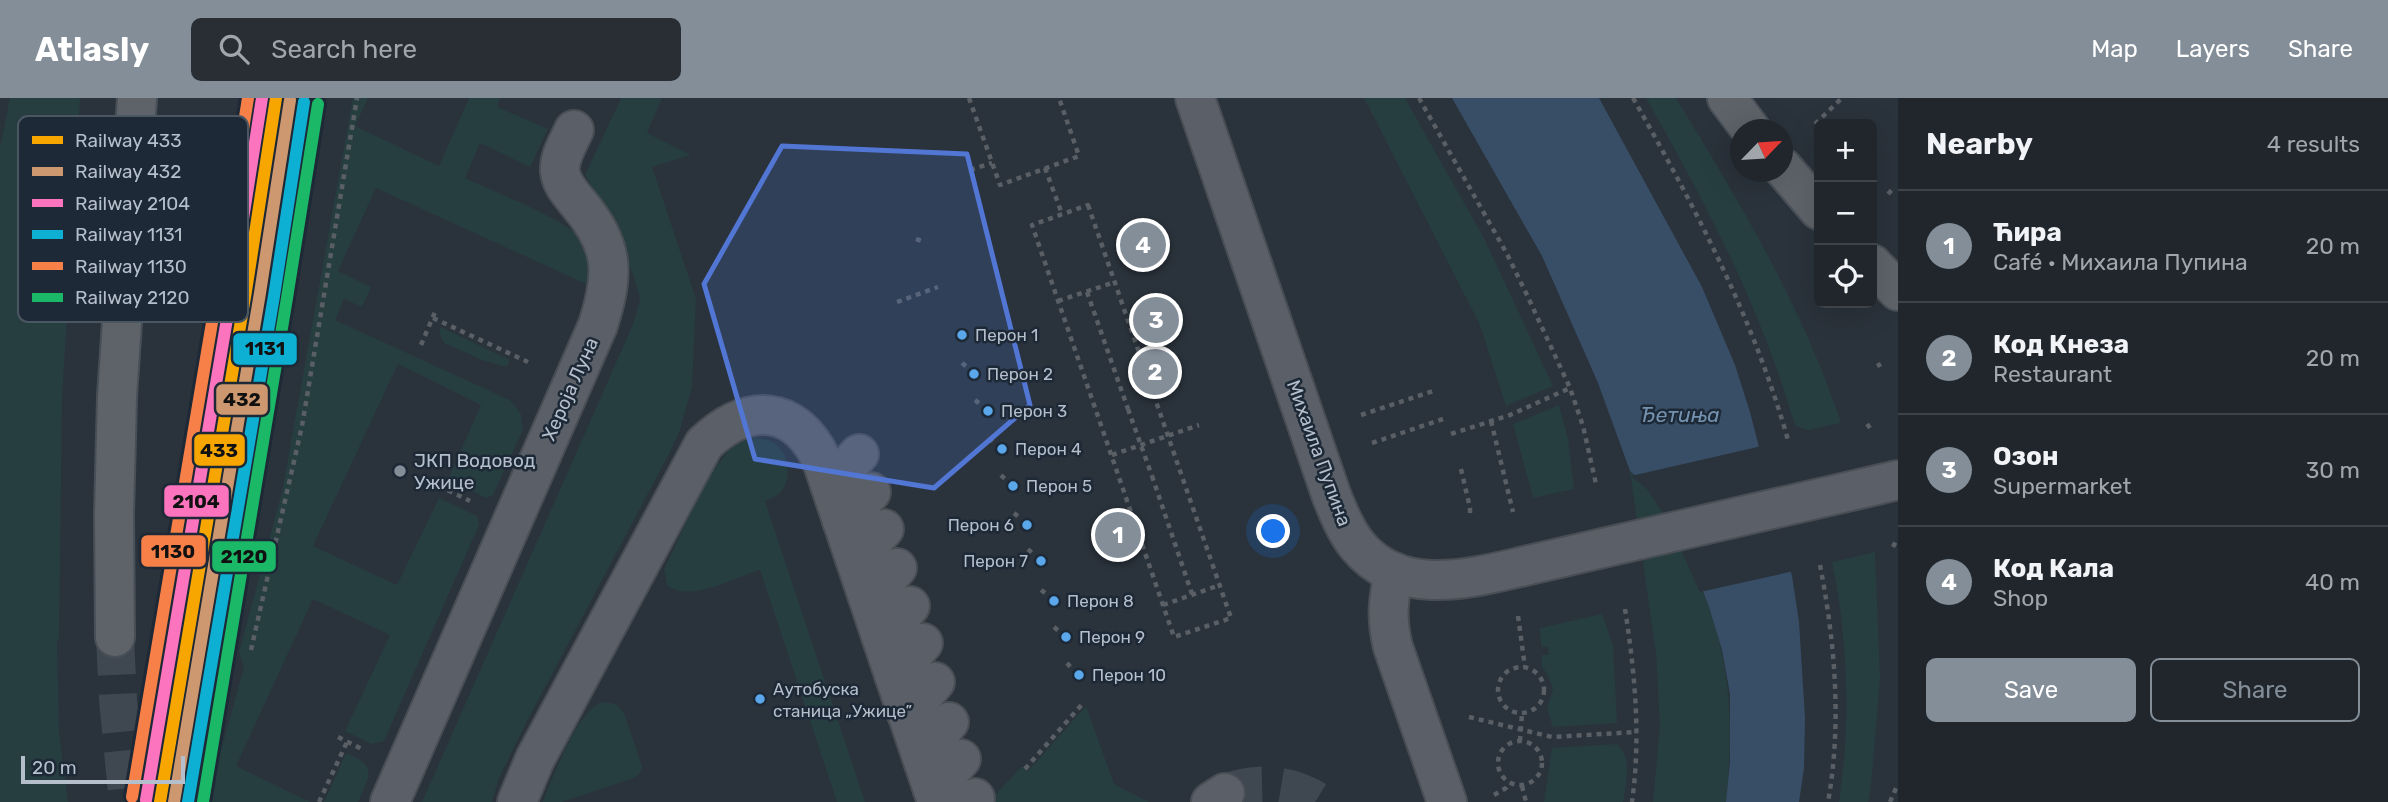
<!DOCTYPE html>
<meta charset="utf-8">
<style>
:root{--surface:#20262c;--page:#282e34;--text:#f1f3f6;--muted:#a2a5a9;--line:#3d4348;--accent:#848e99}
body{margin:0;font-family:Rubik,sans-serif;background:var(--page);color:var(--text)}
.controls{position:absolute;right:21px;top:21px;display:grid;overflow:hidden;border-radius:10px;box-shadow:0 7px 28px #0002}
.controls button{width:63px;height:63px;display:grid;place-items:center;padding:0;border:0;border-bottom:2px solid var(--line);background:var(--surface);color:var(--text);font:35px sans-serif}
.compass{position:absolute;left:1730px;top:21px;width:63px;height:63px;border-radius:50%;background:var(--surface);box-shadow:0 7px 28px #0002;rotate:65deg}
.scale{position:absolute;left:21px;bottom:18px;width:164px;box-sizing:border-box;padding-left:7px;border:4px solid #b5bfcb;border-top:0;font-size:19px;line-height:24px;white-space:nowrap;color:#b5bfcb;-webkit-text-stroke:5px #1d2936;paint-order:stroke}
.you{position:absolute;left:1274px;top:434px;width:24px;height:24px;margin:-18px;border:5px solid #fff;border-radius:50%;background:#1a73e8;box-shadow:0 0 0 10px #1a73e833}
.badge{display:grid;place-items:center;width:46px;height:46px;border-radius:50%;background:var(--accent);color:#fff;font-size:23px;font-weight:700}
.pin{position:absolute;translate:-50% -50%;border:4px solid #fff;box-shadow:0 2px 7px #0006}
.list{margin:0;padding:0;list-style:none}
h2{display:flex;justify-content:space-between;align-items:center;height:91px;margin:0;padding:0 28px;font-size:30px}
h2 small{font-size:23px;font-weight:400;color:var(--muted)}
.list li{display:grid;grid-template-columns:46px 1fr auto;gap:21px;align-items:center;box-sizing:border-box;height:112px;padding:0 28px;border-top:2px solid var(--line)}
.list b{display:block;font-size:26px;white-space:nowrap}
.list p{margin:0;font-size:23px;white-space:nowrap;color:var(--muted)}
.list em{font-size:23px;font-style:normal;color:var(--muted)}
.actions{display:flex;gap:14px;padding:21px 28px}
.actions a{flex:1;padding:16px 0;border:2px solid var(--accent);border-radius:10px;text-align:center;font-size:24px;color:var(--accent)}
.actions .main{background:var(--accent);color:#fff}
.icon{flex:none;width:38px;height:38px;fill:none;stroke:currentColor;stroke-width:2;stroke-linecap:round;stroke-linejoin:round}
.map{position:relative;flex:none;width:1898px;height:704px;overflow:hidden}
header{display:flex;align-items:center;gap:42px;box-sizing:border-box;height:98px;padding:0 35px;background:var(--accent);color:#fff}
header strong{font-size:33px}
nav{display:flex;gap:38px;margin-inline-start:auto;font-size:24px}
.search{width:490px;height:63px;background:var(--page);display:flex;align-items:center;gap:18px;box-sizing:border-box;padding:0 24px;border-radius:10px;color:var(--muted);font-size:26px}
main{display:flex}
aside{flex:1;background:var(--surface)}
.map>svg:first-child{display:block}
.green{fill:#273e41}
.water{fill:#384e66}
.pier{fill:#2a323b}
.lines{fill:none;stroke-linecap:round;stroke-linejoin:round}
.minor-tunnel{stroke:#3f4751;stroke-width:38;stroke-dasharray:38 19;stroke-linecap:butt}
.major-tunnel{stroke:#3f4751;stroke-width:38;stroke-dasharray:38 19;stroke-linecap:butt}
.minor-casing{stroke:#494e55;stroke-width:42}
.major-casing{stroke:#484f57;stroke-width:42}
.path{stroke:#595f65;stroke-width:4.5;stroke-dasharray:5 5;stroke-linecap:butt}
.minor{stroke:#5b6068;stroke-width:38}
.major{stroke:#5e6369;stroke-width:38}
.minor-bridge-casing{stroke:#494e55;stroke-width:42;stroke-linecap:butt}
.path-bridge{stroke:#595f65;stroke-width:4.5;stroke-dasharray:5 5;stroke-linecap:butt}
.minor-bridge{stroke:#5b6068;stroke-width:38}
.rail-1-casing{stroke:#1d2936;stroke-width:18}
.rail-2-casing{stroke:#1d2936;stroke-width:18}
.rail-3-casing{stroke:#1d2936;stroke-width:18}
.rail-4-casing{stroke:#1d2936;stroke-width:18}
.rail-5-casing{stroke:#1d2936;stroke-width:18}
.rail-6-casing{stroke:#1d2936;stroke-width:18}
.rail-1{stroke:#f7a600;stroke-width:12}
.rail-2{stroke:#cd976f;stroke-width:12}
.rail-3{stroke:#fc73be;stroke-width:12}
.rail-4{stroke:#0dafd3;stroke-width:12}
.rail-5{stroke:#f78048;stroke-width:12}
.rail-6{stroke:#1ab867;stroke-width:12}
.marked{fill:#5276d3;fill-opacity:0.2;stroke:#5276d3;stroke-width:5;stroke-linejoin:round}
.bus-dot{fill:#5aa8eb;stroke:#1d2936;stroke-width:2.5}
.poi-dot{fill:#848e99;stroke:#1d2936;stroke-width:2.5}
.labels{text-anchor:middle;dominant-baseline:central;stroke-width:5;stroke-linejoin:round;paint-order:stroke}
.bus-label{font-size:17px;fill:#b5bfcb;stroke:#1d2936;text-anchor:start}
.street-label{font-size:19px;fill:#b5bfcb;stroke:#1d2936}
.poi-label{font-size:19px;fill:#b5bfcb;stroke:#1d2936;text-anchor:start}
.water-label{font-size:21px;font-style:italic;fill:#7492af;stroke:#1d2936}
.key{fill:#1d2936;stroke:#4b5663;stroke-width:2}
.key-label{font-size:19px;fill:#b5bfcb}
.line-badge{stroke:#1d2936;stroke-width:2.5}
.pale-badge-label{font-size:19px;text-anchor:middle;font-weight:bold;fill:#111}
</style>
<header>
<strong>Atlasly</strong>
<div class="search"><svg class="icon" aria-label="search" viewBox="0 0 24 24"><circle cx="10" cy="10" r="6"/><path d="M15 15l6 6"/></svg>Search here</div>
<nav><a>Map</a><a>Layers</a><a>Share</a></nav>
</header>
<main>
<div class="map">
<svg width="1898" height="704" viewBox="0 0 1898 704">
<rect width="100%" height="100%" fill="#2a323b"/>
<g class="green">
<polygon points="10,0 80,0 62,301 59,541 57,542 59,635 68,704 0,704 0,50"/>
<path d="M353,0H368L355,28L439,68L469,0H500L497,9L548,31L530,69L480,45L465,80C488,91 575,125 584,144C591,157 591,173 586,186L376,90L338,173L371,189L362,209L344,201L335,222L510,302L521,316L523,332L493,397L486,400L448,381L481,307L398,266L313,448L397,487L439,400L477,418L479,427L384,643L372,646L345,633L390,537L313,501L236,668L310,704H211L209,696L244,569L239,554L282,394Z"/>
<polygon points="621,0 662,0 647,35 691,57 652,69 696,201 692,289 680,332 670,354 525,627 499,680 492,704 422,704 634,224 640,201 634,179 611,121 585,77"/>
<polygon points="1364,0 1405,0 1485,142 1553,288 1506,308 1480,227"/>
<path d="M1646,0H1676C1739,103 1803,209 1841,325L1808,332L1795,328C1761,209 1706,106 1646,0Z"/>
<polygon points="441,229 510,262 507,269 482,262 444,245 439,234"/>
<polygon points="1559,307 1568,341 1574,391 1533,400 1513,326"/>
<path d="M756,340C761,341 768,341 773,344C789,353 793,382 780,395C776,399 769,401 765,403L865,704H837L760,472C735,479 689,506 667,487L664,471C680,440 707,372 731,351C738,344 746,341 756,340Z"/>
<path d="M1630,373C1636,378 1645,383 1650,390C1661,405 1669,425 1678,442C1728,536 1736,598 1726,704H1653L1660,626L1656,556Z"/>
<path d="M1875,454L1880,580L1871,689L1868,704H1839C1851,625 1848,542 1832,464Z"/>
<polygon points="1602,516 1613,547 1617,625 1553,629 1547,611 1553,591 1548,577 1542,569 1542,557 1549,557 1548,549 1541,549 1540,530"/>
<path d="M602,604L616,606L624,615L642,668L640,675L634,680L562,704H543L547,692C559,667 577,614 602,604Z"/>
<polygon points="1086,608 1114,686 1149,704 989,704 1022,668 1028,673"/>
<path d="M1617,646C1633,661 1626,684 1623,704H1544L1552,650Z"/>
<path d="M346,655C378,668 370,677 358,704H324Z"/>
</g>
<polygon class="water" points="1452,0 1599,0 1702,189 1735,267 1750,314 1792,478 1799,524 1805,620 1804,670 1799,704 1726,704 1730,664 1730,596 1722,552 1709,509 1697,478 1649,389 1630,373 1598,285 1542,158"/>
<polygon class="pier" points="1762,348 1794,473 1700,494 1668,423 1647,391 1631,378"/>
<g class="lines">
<path class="minor-tunnel" d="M1225,695C1257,683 1290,685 1319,704"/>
<polyline class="major-tunnel" points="115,539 118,602 128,704"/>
<defs>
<g id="minor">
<path d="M1195,0L1332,399C1339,416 1346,433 1357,447C1401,501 1472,480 1529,467"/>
<polyline points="830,387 859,356"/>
<polyline points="1864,390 1898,382"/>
<polyline points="842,423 871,394"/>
<polyline points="855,461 884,431"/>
<path d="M1394,474C1388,503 1386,520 1393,549L1447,704"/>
<polyline points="869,501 897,470"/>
<polyline points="882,540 910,508"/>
<polyline points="894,577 923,545"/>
<polyline points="907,616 935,584"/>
<polyline points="921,656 949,624"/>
<polyline points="933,692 961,661"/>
<path d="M390,704L598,227C614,176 615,149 579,106C571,96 561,86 560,73C559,59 568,45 574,32"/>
<path d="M517,704L535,661L704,346C747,305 795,305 822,363L937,704"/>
<polyline points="971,704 975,700"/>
<polyline points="1211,704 1225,695"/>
</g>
<g id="major">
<polyline points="1727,0 1751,32"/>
<polyline points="1783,70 1819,112"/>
<polyline points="1872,166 1898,193"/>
<polyline points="115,539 114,417 117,299 137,0"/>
</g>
</defs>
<use href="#minor" class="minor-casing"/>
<use href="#major" class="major-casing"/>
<g class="path">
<polyline points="969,0 1000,87 1079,58 1059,0"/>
<polyline points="1419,0 1507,156 1527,197 1570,290 1583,328 1596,386"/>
<path d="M1633,0C1696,111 1753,219 1788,342"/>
<polyline points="1815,26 1842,0"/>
<polyline points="1045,70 1062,116"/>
<polyline points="970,72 992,65"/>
<polyline points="1888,96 1893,91"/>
<polygon points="1088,107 1231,520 1174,539 1032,127"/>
<polyline points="916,141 922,143"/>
<polyline points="1087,194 1128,311"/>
<polyline points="1058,203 1115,184"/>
<polyline points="897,204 938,189"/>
<polyline points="433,220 528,264"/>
<polyline points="421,247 435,214"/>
<polyline points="962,265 967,269"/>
<polyline points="1877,268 1881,266"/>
<polyline points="975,302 980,306"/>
<polyline points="1361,317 1436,292"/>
<polyline points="1491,323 1513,414"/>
<polyline points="1867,326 1873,334"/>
<polyline points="1451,336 1510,317 1570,290"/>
<polyline points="989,340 992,344"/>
<polyline points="1372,345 1446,320"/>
<polyline points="1112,357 1199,327"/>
<polyline points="1461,371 1470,410 1470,420"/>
<polyline points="1001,377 1006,382"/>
<polyline points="1152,378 1192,496"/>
<polyline points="439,388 470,403"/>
<polyline points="1014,415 1020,420"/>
<polyline points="1893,449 1897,441"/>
<polyline points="1028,451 1033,456"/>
<path d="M1820,467C1835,544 1842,626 1828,704"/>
<polyline points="1041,492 1048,497"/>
<polyline points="1163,507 1220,487"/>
<path d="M1625,511C1635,575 1641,640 1632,704"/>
<polyline points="1518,518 1525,569"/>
<polyline points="1054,529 1060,534"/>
<polyline points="251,552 302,328 357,0"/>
<polyline points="1067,565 1073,572"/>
<circle cx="1521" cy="592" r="23"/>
<polyline points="1469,619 1552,639 1636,634"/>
<polyline points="338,639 362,651"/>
<polyline points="1520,643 1522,615"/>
<circle cx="1520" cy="665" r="22"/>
<polyline points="1025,671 1084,604"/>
<polyline points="1522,688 1526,704"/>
<polyline points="1494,697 1506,690 1510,685"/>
<polyline points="319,704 347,644"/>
<polyline points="1890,704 1897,688"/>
</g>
<use href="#minor" class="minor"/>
<use href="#major" class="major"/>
<defs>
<polyline id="minor-bridge" points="1529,467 1864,390"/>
</defs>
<use href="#minor-bridge" class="minor-bridge-casing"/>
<polyline class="path-bridge" points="1128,311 1152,378"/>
<use href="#minor-bridge" class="minor-bridge"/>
<defs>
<polyline id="rail-1" points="160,704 246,193 276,0"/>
<polyline id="rail-2" points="174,704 260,195 290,2"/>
<polyline id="rail-3" points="146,702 232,191 262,0"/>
<polyline id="rail-4" points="188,704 274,198 304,4"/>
<polyline id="rail-5" points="132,699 218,189 248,0"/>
<polyline id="rail-6" points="203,704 287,200 318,6"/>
</defs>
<use href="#rail-1" class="rail-1-casing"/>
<use href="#rail-2" class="rail-2-casing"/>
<use href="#rail-3" class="rail-3-casing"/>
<use href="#rail-4" class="rail-4-casing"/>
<use href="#rail-5" class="rail-5-casing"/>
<use href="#rail-6" class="rail-6-casing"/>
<use href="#rail-1" class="rail-1"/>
<use href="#rail-2" class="rail-2"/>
<use href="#rail-3" class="rail-3"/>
<use href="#rail-4" class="rail-4"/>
<use href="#rail-5" class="rail-5"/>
<use href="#rail-6" class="rail-6"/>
</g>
<path class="marked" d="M782,48L967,56L1030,307L934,390L755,361L704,186Z"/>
<g class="bus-dot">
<circle cx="962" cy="237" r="6"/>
<circle cx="974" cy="276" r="6"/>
<circle cx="988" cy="313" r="6"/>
<circle cx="1002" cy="351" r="6"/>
<circle cx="1013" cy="388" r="6"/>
<circle cx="1027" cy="427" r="6"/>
<circle cx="1041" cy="463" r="6"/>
<circle cx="1054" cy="503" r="6"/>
<circle cx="1066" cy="539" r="6"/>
<circle cx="1079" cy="577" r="6"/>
<circle cx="760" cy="601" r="6"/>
</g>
<circle class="poi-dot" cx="400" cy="373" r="7"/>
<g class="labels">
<g class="bus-label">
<text x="975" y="237">Перон 1</text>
<text x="987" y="276">Перон 2</text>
<text x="1001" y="313">Перон 3</text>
<text x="1015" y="351">Перон 4</text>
<text x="1026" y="388">Перон 5</text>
<text x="1014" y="427" text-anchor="end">Перон 6</text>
<text x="1028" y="463" text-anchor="end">Перон 7</text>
<text x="1067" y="503">Перон 8</text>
<text x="1079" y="539">Перон 9</text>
<text x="1092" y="577">Перон 10</text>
<text x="773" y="591">Аутобуска<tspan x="773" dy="22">станица „Ужице”</tspan></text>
</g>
<g class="street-label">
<text transform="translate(570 291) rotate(-66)">Хероја Луна</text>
<text transform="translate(1319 355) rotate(70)">Михаила Пупина</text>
</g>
<g class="poi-label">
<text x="414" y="362">ЈКП Водовод<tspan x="414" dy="22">Ужице</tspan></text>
</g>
<g class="water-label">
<text x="1680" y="316">Ђетиња</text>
</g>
</g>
<rect x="18" y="18" width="230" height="206" rx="10" class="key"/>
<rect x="32" y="38" width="31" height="8" fill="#f7a600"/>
<rect x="32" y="69" width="31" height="9" fill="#cd976f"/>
<rect x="32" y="101" width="31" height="8" fill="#fc73be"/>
<rect x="32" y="132" width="31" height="9" fill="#0dafd3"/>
<rect x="32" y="164" width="31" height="8" fill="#f78048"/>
<rect x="32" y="195" width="31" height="9" fill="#1ab867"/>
<g class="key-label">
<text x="75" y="49">Railway 433</text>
<text x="75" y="80">Railway 432</text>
<text x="75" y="112">Railway 2104</text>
<text x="75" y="143">Railway 1131</text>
<text x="75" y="175">Railway 1130</text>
<text x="75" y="206">Railway 2120</text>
</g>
<g class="line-badge">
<rect x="232" y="234" width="66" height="34" rx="7" fill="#0dafd3"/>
<rect x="215" y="285" width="54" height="33" rx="7" fill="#cd976f"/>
<rect x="193" y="335" width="53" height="34" rx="7" fill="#f7a600"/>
<rect x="163" y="386" width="67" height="34" rx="7" fill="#fc73be"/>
<rect x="140" y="436" width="67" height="34" rx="7" fill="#f78048"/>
<rect x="211" y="442" width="66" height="33" rx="7" fill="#1ab867"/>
</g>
<g class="pale-badge-label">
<text x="265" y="257">1131</text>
<text x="242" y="308">432</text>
<text x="219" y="359">433</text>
<text x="196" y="410">2104</text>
<text x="173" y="460">1130</text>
<text x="244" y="465">2120</text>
</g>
</svg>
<div class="controls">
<button>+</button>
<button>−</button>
<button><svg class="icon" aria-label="locate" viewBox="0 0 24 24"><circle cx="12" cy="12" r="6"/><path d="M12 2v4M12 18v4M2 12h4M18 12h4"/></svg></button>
</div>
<svg class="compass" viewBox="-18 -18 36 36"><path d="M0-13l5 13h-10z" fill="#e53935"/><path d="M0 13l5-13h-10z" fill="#a2a5a9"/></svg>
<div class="scale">20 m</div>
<div class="you"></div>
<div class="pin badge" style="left:1118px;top:437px">1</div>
<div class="pin badge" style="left:1155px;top:274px">2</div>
<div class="pin badge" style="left:1156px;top:222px">3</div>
<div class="pin badge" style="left:1143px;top:147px">4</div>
</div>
<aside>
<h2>Nearby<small>4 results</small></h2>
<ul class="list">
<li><span class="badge">1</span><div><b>Ћира</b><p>Café · Михаила Пупина</p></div><em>20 m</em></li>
<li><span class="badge">2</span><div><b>Код Кнеза</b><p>Restaurant</p></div><em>20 m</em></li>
<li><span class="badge">3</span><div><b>Озон</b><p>Supermarket</p></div><em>30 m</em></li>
<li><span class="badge">4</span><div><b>Код Кала</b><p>Shop</p></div><em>40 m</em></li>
</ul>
<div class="actions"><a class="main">Save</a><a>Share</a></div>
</aside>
</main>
